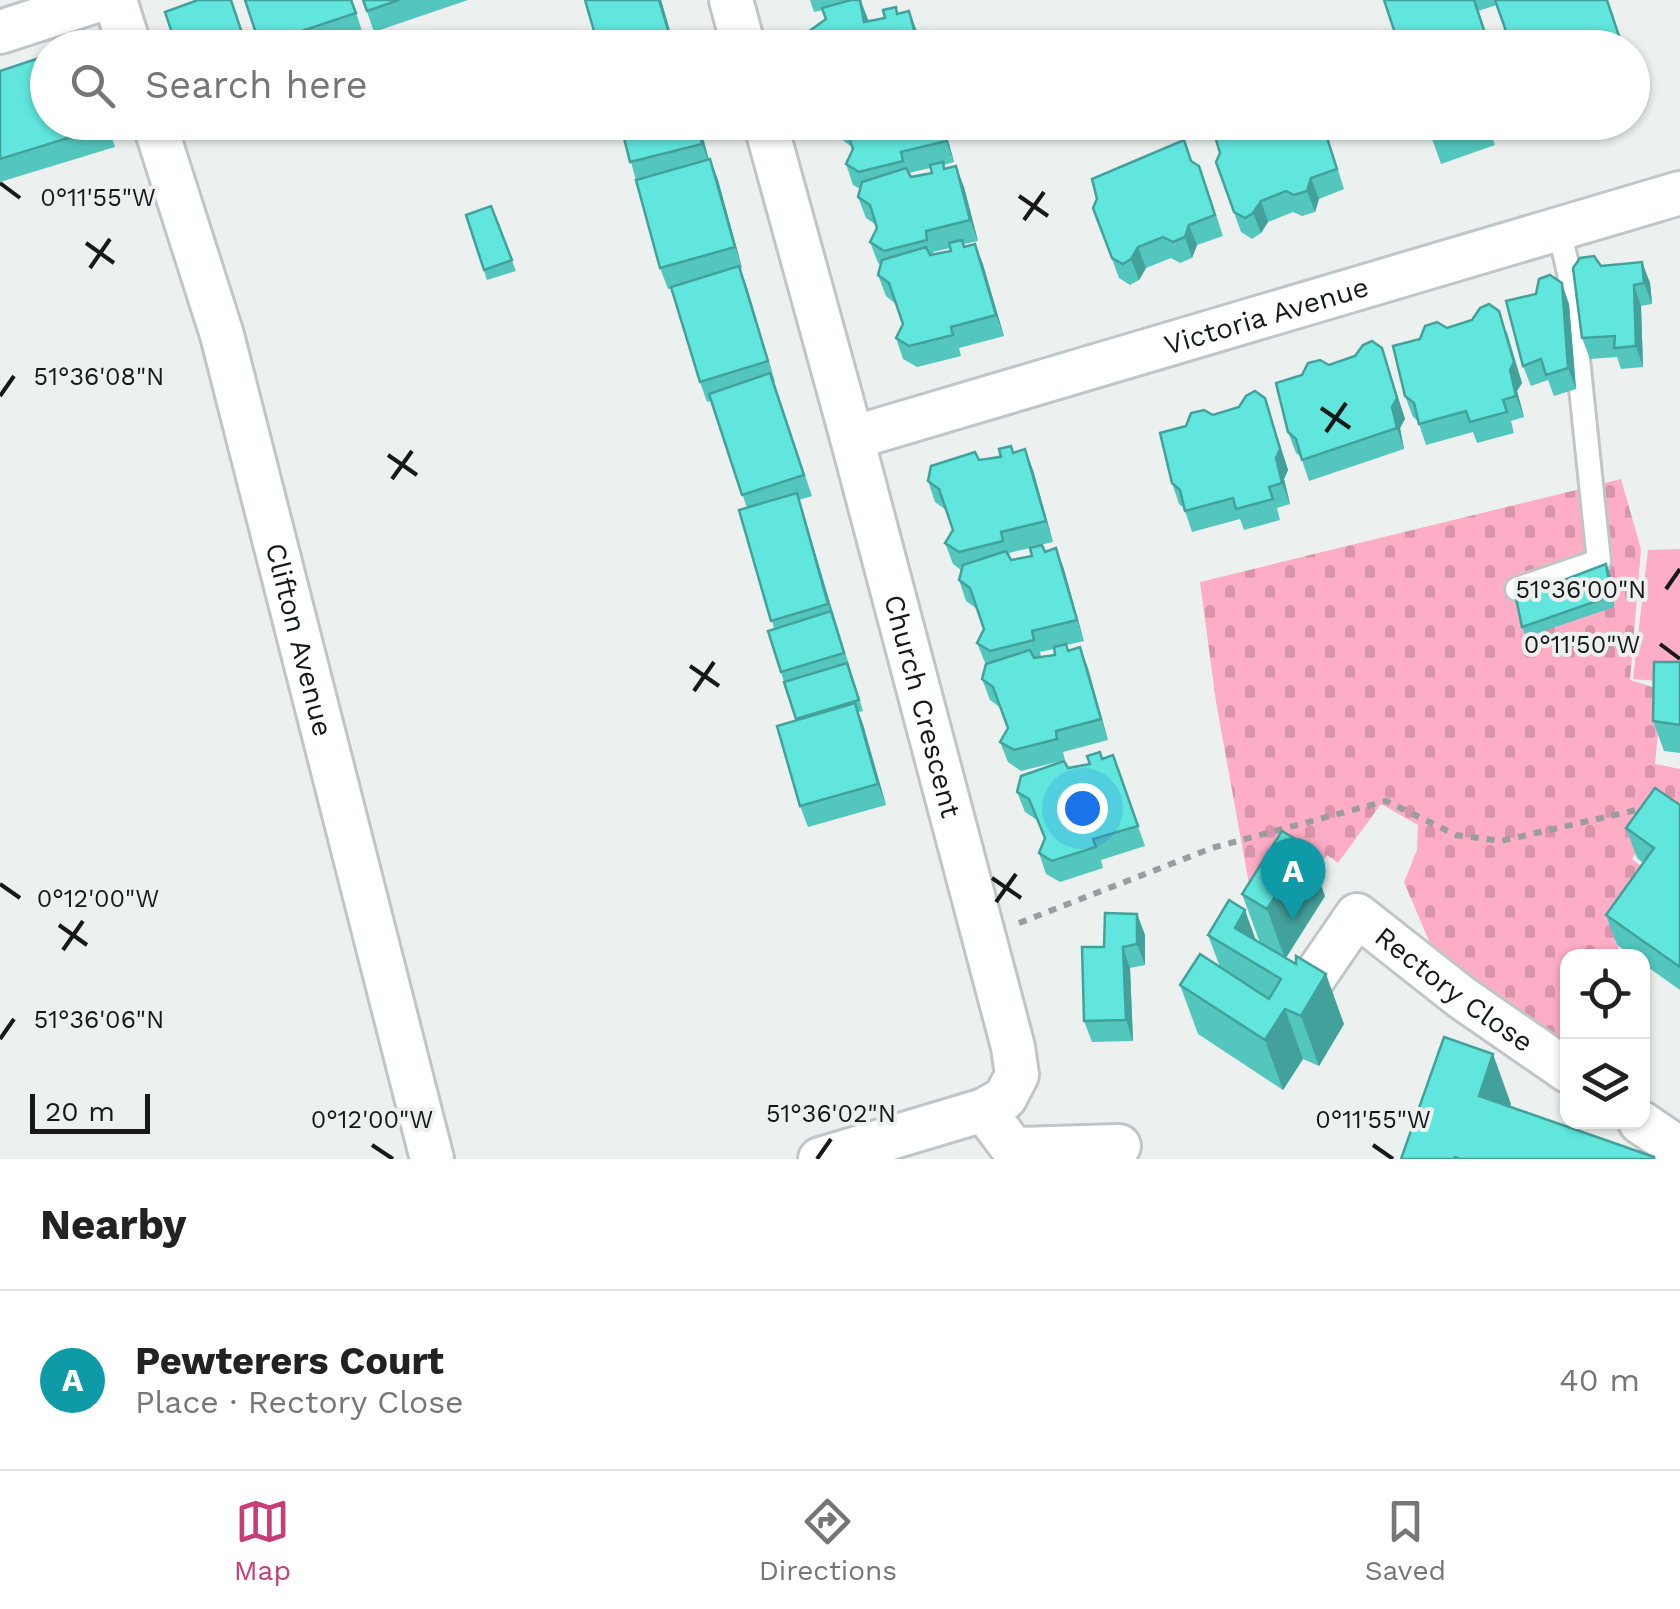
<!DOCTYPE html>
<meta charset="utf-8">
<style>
:root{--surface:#fff;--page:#f6f6f6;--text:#222;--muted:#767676;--line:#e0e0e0;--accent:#c73d75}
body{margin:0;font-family:"Work Sans",sans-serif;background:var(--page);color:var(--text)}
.controls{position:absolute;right:30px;bottom:30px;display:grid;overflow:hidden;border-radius:20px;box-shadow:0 2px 8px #0004}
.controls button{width:90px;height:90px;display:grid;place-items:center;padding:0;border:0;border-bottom:2px solid var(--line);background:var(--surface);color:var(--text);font:50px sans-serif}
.scale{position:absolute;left:30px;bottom:25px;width:120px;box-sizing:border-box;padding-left:10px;border:5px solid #171919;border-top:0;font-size:28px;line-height:35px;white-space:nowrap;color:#171919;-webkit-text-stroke:8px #ecf1f0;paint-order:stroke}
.you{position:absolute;left:1082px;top:808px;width:35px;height:35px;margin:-25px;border:8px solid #fff;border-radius:50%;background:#1a73e8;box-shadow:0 0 0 15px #1a73e833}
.badge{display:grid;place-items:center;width:65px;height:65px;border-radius:50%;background:var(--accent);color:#fff;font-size:32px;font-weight:700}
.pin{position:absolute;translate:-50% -82px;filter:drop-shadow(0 2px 5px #0008)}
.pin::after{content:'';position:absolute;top:52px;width:35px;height:30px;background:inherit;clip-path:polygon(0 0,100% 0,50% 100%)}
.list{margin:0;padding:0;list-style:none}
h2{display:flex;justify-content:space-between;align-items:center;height:130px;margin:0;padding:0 40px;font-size:42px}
h2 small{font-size:32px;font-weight:400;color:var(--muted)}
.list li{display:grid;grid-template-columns:65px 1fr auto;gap:30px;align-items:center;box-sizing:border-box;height:180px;padding:0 40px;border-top:2px solid var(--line)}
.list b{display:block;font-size:38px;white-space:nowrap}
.list p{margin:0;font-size:32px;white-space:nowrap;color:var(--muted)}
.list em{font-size:32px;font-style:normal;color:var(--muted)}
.icon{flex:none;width:55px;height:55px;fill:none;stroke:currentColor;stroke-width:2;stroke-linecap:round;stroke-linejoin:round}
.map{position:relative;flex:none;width:1680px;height:1159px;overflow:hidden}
.search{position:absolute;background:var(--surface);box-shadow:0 2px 8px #0004;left:30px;right:30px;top:30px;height:110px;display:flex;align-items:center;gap:25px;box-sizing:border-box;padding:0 35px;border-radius:55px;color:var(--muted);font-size:38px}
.sheet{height:310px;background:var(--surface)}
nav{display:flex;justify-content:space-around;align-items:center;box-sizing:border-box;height:140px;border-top:2px solid var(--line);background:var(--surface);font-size:28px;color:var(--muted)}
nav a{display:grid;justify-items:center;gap:5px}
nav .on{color:var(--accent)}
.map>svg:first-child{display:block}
.cemetery{fill:url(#cemetery-stones)}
.park{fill:#fdadc6}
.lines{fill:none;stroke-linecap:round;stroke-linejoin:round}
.service-casing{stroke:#c0c5c5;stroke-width:28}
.minor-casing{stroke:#c0c5c5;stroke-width:48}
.path{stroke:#999d9d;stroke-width:6;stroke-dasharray:8 8;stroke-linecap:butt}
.service{stroke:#fff;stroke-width:22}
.minor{stroke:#fff;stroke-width:42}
.wall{fill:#53c6be;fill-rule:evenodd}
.shaded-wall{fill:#43a19b}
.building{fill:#60e6dd;stroke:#43a19b;stroke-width:2.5}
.ticks{fill:none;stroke:#171919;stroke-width:4}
.labels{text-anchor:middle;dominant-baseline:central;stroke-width:8;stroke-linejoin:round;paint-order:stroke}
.street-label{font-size:28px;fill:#171919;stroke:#ecf1f0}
.ticks-label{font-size:25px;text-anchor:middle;fill:#171919;stroke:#ecf1f0;stroke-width:8;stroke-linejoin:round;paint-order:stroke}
</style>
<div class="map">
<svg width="1680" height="1159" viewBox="0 0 1680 1159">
<defs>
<pattern id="cemetery-stones" width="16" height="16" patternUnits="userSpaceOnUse" patternTransform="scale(2.5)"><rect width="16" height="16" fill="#fdadc6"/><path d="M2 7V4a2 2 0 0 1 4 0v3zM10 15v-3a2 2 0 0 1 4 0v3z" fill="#d894aa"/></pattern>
</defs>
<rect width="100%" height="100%" fill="#ecf1f0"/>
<polygon class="cemetery" points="1621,479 1641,549 1630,680 1662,690 1655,764 1680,769 1680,822 1665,811 1632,859 1657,878 1615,941 1620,951 1616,956 1568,956 1567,1052 1432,948 1404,882 1417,850 1418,825 1381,804 1338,863 1327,855 1318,867 1302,853 1251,895 1216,702 1200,582"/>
<polygon class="park" points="1680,549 1680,683 1633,679 1648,550"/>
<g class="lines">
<defs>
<polyline id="service" points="1517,589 1599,561 1569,273 1559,229"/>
<g id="minor">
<polyline points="115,0 130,48"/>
<polyline points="731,0 744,48"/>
<polyline points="0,32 99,0"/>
<path id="s1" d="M154,122L222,335L432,1159"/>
<path id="s2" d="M765,122L852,438L1013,1047L1017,1075L1005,1098L984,1110L820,1159"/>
<path id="s3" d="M852,438L1680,193"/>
<path id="s4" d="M1313,979L1357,915L1461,997L1568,1071"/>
<polyline points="984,1110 1013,1149 1119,1146"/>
<polyline points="1640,1122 1680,1149"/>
</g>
</defs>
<use href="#service" class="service-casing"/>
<use href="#minor" class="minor-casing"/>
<polyline class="path" points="1019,923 1212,848 1386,801 1456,835 1501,841 1645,808"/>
<use href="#service" class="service"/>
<use href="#minor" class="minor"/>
</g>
<g class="wall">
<polygon points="245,0 352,0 363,34 323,48 260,48"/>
<polygon points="363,0 468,0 374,32"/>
<polygon points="585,0 661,0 675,48 599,48"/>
<polygon points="810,0 861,0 868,21 898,14 917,31 921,48 814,48 808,32 826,19 823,10 814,12"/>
<polygon points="1384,0 1607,0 1497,5 1478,11"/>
<polygon points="0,71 107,122 115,147 0,182"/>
<polygon points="1632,73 1640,94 1632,96"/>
<polygon points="204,122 242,122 208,134"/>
<polygon points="620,122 699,122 709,160 710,159 718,180 742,268 740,269 775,382 774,382 812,496 799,500 863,711 858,712 886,805 808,827 800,806 796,720 768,631 774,629 747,508 711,401 707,402 700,382 672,288 668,289 660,268"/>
<path d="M835,122H943L954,162L944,165L945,169L964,187L978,241L964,244L965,247L975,244L1004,336L959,348L961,356L917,367L903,359L896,338L903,324L896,304L886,296L878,275L881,265L878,263L870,242L877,228L876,225L866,218L858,197L860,189L853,185L846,164L853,149L852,147L841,139ZM930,168L932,173L911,177L909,173ZM950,248L951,251L934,254L933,252Z"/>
<polygon points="1426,122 1487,122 1495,145 1441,164"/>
<polygon points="1539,122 1558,122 1541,128"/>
<polygon points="1329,141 1344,189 1319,199 1315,212 1302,216 1293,212 1268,222 1261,233 1252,239 1241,232 1216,162"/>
<polygon points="1191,161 1207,187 1223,236 1197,245 1192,258 1180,263 1171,258 1146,268 1139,280 1130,285 1119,278 1093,208"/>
<polygon points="491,206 516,271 487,280 466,215"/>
<polygon points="1642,262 1650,283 1652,304 1641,306 1643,367 1621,369 1617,357 1590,359 1582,338 1601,266"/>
<polygon points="1569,304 1576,389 1554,396 1548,380 1531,386 1523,366"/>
<polygon points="1447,328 1507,332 1522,383 1517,391 1524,417 1511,421 1514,433 1477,443 1473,432 1426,445 1418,421 1413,417 1405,396 1420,339"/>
<polygon points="1382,348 1405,419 1400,428 1404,449 1309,481 1301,457 1296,453 1288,432 1302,375 1329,365"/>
<polygon points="1265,398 1288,470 1284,479 1290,504 1277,508 1280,520 1244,530 1240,519 1192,532 1184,508 1179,504 1172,483 1186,426 1213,415"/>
<path d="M1014,452L1033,470L1053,542L1031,547L1045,552L1056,548L1084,641L1067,645L1069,651L1080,647L1108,740L1063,752L1065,760L1021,771L1008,762L1000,742L1008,728L1001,708L990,700L982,679L986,665L977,643L984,629L977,609L966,601L959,580L961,570L953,564L945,543L953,530L946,510L935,502L928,481L979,460ZM1030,548L1032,556L1011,560L1009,553ZM1054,649L1055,655L1041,657L1040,652Z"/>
<polygon points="1606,564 1610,574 1614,607 1526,637 1522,627"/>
<polygon points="1680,662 1680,753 1664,751 1653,721"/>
<polygon points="1113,755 1145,846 1101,860 1103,868 1060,882 1046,874 1039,853 1045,840 1037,820 1025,812 1017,792 1068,768 1090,764"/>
<polygon points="1680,805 1680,990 1642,963 1642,956 1633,956 1617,945 1606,915 1643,863 1637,858 1626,828"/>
<polygon points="1242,894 1325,896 1286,958 1344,1024 1319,1066 1303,1059 1283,1090 1198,1034 1180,985 1220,967 1208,935 1256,941 1260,943"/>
<polygon points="1137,914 1145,935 1145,965 1130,968 1133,1041 1092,1042 1084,1021"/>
</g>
<g class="shaded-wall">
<polygon points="659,0 661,0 675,48 674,48"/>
<polygon points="860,0 868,19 871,42 864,22"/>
<polygon points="909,11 917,31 921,48 919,48"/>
<polygon points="697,122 699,122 710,165 702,144"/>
<polygon points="941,122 943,122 954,162 946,141"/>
<polygon points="710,159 718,180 742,268 735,247"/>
<polygon points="956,166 964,187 978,241 970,220"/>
<polygon points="1311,178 1319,199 1315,212 1307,191"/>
<polygon points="1261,201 1268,222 1261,233 1253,213"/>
<polygon points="1189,225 1197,245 1192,258 1185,237"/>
<polygon points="975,244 983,264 1004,336 996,315"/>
<polygon points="1138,247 1146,268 1139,280 1131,259"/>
<polygon points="1642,262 1650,283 1652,304 1644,283"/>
<polygon points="739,266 747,287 775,382 768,361"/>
<polygon points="1562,283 1569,304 1576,389 1568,368"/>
<polygon points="1634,285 1641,306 1643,367 1636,346"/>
<polygon points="1499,311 1522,383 1517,391 1524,417 1516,396 1510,370"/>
<polygon points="1382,348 1405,419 1400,428 1404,449 1397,428"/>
<polygon points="1265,398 1288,470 1284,479 1290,504 1282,483 1276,458"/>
<polygon points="1025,449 1033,470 1053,542 1046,521"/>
<polygon points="797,493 804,514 836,625 828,604"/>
<polygon points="1056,548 1064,569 1084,641 1077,620"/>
<polygon points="1606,564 1610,574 1614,607 1611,596"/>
<polygon points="1080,647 1088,668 1108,740 1101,719"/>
<polygon points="855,703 863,724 886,805 878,784"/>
<polygon points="1307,846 1325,896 1285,959 1267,909"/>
<polygon points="1245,910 1263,960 1235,928"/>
<polygon points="1137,914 1145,935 1145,965 1137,944"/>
<polygon points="1123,947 1130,968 1133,1041 1126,1020"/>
<polygon points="1326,974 1344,1024 1319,1066 1301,1016"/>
<polygon points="1285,1009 1303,1059 1283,1090 1265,1040"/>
<polygon points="1493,1054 1511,1104 1497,1145 1479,1096"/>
</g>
<g class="building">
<polygon points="198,0 231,0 247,48 177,48 165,12"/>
<polygon points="245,0 351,0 356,13 260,45"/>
<polygon points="363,0 399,0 367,11"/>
<polygon points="585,0 659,0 671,40 648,48 599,48"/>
<polygon points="851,0 860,0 864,22 885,18 883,10 896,7 897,14 909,11 919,48 819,48 812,42 808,32 826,19 822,8"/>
<polygon points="1384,0 1474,0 1490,48 1400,48"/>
<polygon points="1495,0 1607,0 1623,48 1512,48"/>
<polygon points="48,55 48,122 106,122 107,126 0,159 0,71"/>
<polygon points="620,122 697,122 702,144 630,162"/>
<polygon points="839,122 941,122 946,141 901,152 903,161 859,172 846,164 853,149 845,126"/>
<polygon points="1238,122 1322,122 1337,169 1311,178 1307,191 1294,195 1286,191 1261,201 1253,213 1245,218 1234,212 1216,162 1220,153 1214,133"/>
<polygon points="1426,122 1463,122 1430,134"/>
<polygon points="1184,140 1191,161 1199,166 1215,215 1189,225 1185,237 1173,242 1163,237 1138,247 1131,259 1123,264 1112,258 1093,208 1097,199 1092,179"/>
<polygon points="710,159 735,247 660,268 636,180"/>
<polygon points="943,162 944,169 956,166 970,220 926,231 927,240 884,251 870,242 877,228 870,205 858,197 862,182 906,168 911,177 932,173 930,165"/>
<polygon points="491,206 512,260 484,270 466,215"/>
<polygon points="962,240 964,247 975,244 996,315 951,327 953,335 909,346 896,338 903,324 889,283 878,275 882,260 926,247 930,255 951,251 949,243"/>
<polygon points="1594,256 1601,266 1642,262 1644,283 1634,285 1636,346 1614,348 1615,336 1582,338 1573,268 1580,258"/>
<polygon points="739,266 768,361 700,382 671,287"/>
<polygon points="1550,275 1562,283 1568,368 1546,375 1541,359 1523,366 1506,301 1536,294 1539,279"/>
<polygon points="1489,304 1499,311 1514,362 1510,370 1516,396 1503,400 1507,412 1470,422 1466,411 1419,424 1414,403 1405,396 1393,346 1420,339 1425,326 1437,322 1447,328 1472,320 1480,308"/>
<polygon points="1372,341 1382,348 1397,398 1392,407 1397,428 1302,460 1296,439 1288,432 1276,383 1302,375 1308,363 1320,360 1329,365 1355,356 1363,345"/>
<polygon points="770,373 804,475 742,495 709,394"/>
<polygon points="1255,391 1265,398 1280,449 1276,458 1282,483 1269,487 1273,499 1236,509 1233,498 1185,511 1180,490 1172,483 1160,433 1186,426 1191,413 1204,410 1213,415 1239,407 1246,396"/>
<polygon points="1011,446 1013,453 1025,449 1046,521 1001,532 1003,541 959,552 945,543 953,530 939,489 928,481 931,466 975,452 979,460 1001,457 999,449"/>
<polygon points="797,493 828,604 771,621 739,510"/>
<polygon points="1042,545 1045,552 1056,548 1077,620 1032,631 1034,640 990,651 977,643 984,629 970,588 959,580 963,565 1006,551 1011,560 1032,556 1030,548"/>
<polygon points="1606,564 1611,596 1522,627 1516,598"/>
<polygon points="831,611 844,653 781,672 768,631"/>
<polygon points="1066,644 1068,651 1080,647 1101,719 1056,731 1057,739 1014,750 1000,742 1008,728 993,687 982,679 986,664 1030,650 1034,658 1055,655 1054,647"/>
<polygon points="1654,662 1680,662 1680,725 1653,721"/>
<polygon points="847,663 859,700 796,719 784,682"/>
<polygon points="855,703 878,784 800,806 777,726"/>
<polygon points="1100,752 1102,759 1113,755 1138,826 1093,839 1096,847 1052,861 1039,853 1045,838 1029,799 1017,792 1021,776 1064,761 1068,768 1090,764 1087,756"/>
<polygon points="1655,788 1680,805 1680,967 1606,915 1654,848 1626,828"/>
<polygon points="1282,831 1307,846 1267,909 1242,894"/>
<polygon points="1229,900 1245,910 1235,928 1296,964 1296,956 1326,974 1301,1016 1285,1009 1265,1040 1180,985 1200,954 1269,999 1281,979 1208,935"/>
<polygon points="1105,913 1137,914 1137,944 1123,947 1126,1020 1084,1021 1082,947 1104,947"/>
<polygon points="1444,1037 1493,1054 1479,1096 1654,1157 1654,1159 1460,1159 1455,1157 1454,1159 1401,1159"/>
</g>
<path class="ticks" d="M0,183L20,198M1019,196L1048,216M1024,220L1044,192M86,243L114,263M90,268L110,239M0,396L14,376M1321,408L1350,428M1326,432L1346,403M388,455L417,475M392,479L412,451M1666,589L1680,569M1660,644L1680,659M690,666L719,686M694,691L714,662M992,878L1021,898M0,884L20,898M996,902L1016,874M59,925L87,945M63,950L83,921M0,1039L14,1019M372,1145L393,1159M1373,1145L1393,1159M817,1159L831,1139"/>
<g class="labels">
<g class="street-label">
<text stroke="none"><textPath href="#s3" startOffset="432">Victoria Avenue</textPath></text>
<text stroke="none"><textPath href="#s1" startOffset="538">Clifton Avenue</textPath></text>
<text stroke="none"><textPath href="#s2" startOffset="605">Church Crescent</textPath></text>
<text stroke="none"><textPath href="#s4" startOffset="200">Rectory Close</textPath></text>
</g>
</g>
<g class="ticks-label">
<text x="98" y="206">0°11'55"W</text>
<text x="99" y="385">51°36'08"N</text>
<text x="1581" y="598">51°36'00"N</text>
<text x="1582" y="653">0°11'50"W</text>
<text x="98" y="907">0°12'00"W</text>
<text x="99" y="1028">51°36'06"N</text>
<text x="831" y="1122">51°36'02"N</text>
<text x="372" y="1128">0°12'00"W</text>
<text x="1373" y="1128">0°11'55"W</text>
</g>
</svg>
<div class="controls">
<button><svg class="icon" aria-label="locate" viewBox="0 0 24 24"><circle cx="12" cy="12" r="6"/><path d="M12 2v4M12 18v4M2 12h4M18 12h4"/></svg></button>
<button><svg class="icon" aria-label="layers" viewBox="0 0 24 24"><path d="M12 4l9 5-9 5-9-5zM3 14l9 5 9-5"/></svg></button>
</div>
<div class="scale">20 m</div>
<div class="you"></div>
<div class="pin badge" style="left:1293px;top:920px;background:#0f9aa8">A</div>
<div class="search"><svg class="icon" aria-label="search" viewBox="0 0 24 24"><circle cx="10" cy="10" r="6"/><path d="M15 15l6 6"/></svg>Search here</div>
</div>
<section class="sheet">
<h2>Nearby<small></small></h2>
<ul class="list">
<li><span class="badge" style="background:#0f9aa8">A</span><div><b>Pewterers Court</b><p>Place · Rectory Close</p></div><em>40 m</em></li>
</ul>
</section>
<nav>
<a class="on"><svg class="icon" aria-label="map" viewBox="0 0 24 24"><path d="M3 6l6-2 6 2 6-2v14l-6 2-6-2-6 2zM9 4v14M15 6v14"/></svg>Map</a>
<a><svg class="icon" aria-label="directions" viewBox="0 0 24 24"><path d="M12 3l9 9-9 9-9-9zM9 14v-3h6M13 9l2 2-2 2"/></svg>Directions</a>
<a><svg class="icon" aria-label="saved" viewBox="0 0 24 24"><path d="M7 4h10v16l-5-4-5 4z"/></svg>Saved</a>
</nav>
